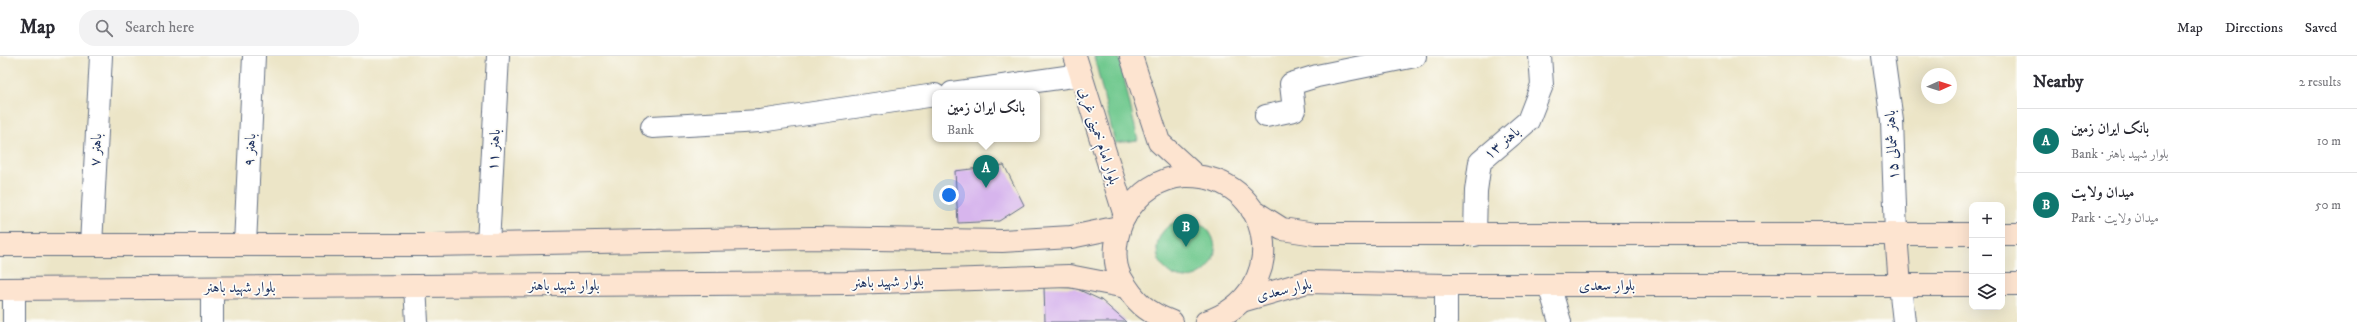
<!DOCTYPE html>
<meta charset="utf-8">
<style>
:root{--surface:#fff;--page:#f2f2f3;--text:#2b2b33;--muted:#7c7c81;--line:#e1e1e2;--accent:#0f766e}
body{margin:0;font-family:"IM FELL DW Pica",Amiri,serif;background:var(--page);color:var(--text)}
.controls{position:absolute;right:12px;bottom:12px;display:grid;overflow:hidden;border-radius:8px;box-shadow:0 4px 16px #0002}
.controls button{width:36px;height:36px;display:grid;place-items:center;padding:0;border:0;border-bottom:1px solid var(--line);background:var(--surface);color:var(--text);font:20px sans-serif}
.compass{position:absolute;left:1921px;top:12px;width:36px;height:36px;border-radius:50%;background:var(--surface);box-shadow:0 4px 16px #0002;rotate:87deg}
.you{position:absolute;left:949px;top:139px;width:14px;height:14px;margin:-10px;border:3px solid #fff;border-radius:50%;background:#1a73e8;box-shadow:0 0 0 6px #1a73e833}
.badge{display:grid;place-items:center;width:26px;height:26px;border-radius:50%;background:var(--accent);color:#fff;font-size:13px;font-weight:700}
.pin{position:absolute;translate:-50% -33px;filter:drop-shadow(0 1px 2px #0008)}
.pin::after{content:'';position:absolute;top:21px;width:14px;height:12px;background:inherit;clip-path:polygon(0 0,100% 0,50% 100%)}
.popup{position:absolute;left:932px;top:34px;width:108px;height:52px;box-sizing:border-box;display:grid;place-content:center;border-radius:8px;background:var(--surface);filter:drop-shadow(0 1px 3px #0005);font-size:13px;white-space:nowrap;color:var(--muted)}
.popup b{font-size:15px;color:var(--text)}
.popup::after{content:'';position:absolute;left:50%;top:100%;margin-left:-8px;border:8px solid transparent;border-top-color:var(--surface)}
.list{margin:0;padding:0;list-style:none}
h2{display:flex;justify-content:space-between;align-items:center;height:52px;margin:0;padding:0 16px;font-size:17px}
h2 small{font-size:13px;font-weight:400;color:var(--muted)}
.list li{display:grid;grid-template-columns:26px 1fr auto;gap:12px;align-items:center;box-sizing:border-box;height:64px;padding:0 16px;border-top:1px solid var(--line)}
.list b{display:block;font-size:15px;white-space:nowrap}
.list p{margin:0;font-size:13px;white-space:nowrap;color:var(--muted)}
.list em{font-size:13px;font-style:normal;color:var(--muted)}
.icon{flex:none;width:22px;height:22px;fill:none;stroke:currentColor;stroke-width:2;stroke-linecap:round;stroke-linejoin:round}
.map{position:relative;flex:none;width:2017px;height:266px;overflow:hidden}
header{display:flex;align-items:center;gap:24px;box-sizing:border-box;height:56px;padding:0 20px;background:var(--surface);border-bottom:1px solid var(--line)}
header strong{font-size:19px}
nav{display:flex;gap:22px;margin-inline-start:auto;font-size:14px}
.search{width:280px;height:36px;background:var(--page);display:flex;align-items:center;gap:10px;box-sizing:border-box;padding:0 14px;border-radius:16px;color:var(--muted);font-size:15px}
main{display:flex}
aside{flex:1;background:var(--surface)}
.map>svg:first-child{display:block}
.green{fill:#71c98f;stroke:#467c76}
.building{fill:#d7b5ed}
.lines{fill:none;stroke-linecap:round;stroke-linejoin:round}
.minor-casing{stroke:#646f83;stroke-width:24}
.secondary-casing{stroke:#646f83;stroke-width:24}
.minor{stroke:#fff;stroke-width:22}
.secondary{stroke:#fde4d0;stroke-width:22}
.labels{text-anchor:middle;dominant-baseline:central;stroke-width:3.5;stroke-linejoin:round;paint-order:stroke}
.street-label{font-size:15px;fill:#1b2f5e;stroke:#fdfcf7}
</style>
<header>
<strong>Map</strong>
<div class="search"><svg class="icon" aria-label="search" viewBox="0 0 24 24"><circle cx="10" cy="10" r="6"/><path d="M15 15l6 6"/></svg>Search here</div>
<nav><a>Map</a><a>Directions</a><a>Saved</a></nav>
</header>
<main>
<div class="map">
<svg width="2017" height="266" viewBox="0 0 2017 266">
<rect width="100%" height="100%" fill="#fdfcf7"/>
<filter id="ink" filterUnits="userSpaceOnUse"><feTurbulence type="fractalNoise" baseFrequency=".025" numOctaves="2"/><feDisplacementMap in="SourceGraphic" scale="8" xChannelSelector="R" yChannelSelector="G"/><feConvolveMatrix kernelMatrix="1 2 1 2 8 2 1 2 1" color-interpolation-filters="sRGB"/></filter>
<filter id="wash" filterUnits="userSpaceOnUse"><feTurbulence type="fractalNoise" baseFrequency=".012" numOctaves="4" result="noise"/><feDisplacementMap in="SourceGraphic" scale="16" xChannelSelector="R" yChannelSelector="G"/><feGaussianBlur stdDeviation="0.9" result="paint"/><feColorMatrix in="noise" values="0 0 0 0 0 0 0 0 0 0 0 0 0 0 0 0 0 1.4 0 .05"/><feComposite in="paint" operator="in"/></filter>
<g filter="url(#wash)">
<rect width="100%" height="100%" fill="#ece5c7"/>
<g class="green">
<polygon points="1094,0 1119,0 1138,84 1115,87"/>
<circle cx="1186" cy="193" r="29"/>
</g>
<g id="blocks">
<g class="building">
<polygon points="1004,109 1024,149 999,165 958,167 955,115"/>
<polygon points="1044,231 1075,232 1101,244 1126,266 1045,266"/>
</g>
</g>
</g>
<g filter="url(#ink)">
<use href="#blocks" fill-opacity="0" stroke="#646f83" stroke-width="1"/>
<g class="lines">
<defs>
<g id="minor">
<polyline points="1883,0 1892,65 1896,178"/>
<polyline points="952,37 1080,19"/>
<polyline points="1266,60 1294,54 1291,28 1317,20 1415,0"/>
<polyline points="652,71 760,65 935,39"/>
<polyline points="1475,179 1476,135 1480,106 1528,65 1542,29 1540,0"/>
<polyline points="245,188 254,0"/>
<polyline points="488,188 498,0"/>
<polyline points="91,189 101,0"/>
<polyline points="1549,229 1560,266"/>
<polyline points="1900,229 1904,266"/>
<polyline points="415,230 417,266"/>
<polyline points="14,266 14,233"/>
<polyline points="212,266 212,232"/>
<polyline points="1446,266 1446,229"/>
</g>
<g id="secondary">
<polyline points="1075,0 1125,160"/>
<polyline points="1131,0 1159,86 1196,120"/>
<polyline points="1252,154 1282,173 1315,178 1972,178"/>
<polyline points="1896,178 1900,229"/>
<polyline points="2002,178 2017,178"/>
<polyline points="0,189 431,189 813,182 1002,185 1071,181 1119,171"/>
<polyline points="2002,228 2017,228"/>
<polyline points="0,233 846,227 1069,220 1126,231"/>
<polyline points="1245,244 1307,226 1446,229 1972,229"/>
<path d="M1172,266C1146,256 1135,246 1121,222C1111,204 1116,175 1126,158C1139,137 1159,122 1184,120C1273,116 1296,236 1206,266"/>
</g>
</defs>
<use href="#minor" class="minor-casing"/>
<use href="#secondary" class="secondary-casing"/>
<use href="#minor" class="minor"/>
<use href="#secondary" class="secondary"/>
</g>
</g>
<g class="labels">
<g class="street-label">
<text transform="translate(1099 80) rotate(72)">بلوار امام خمینی غربی</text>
<text transform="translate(1502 87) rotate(-40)">باهنر ۱۳</text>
<text transform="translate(1892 89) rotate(-93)">باهنر شمالی ۱۵</text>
<text transform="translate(96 94) rotate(-87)">باهنر ۷</text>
<text transform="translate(250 94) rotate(-87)">باهنر ۹</text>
<text transform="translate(494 94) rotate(-86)">باهنر ۱۱</text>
<text transform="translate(888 226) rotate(-2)">بلوار شهید باهنر</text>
<text x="564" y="229">بلوار شهید باهنر</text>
<text x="1607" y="229">بلوار سعدی</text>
<text x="240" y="231">بلوار شهید باهنر</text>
<text transform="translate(1284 234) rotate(-13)">بلوار سعدی</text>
</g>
</g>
</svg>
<div class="controls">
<button>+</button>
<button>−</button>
<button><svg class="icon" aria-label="layers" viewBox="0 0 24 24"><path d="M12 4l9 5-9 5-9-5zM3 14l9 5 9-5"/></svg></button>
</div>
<svg class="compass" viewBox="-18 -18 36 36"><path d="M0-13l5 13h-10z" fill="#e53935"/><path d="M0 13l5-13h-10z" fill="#7c7c81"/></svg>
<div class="you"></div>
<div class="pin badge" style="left:986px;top:132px">A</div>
<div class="popup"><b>بانک ایران زمین</b>Bank</div>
<div class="pin badge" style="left:1186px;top:191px">B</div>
</div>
<aside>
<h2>Nearby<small>2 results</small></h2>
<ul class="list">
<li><span class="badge">A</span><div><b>بانک ایران زمین</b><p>Bank · بلوار شهید باهنر</p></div><em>10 m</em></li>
<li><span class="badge">B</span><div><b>میدان ولایت</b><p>Park · میدان ولایت</p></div><em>50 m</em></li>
</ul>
</aside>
</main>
